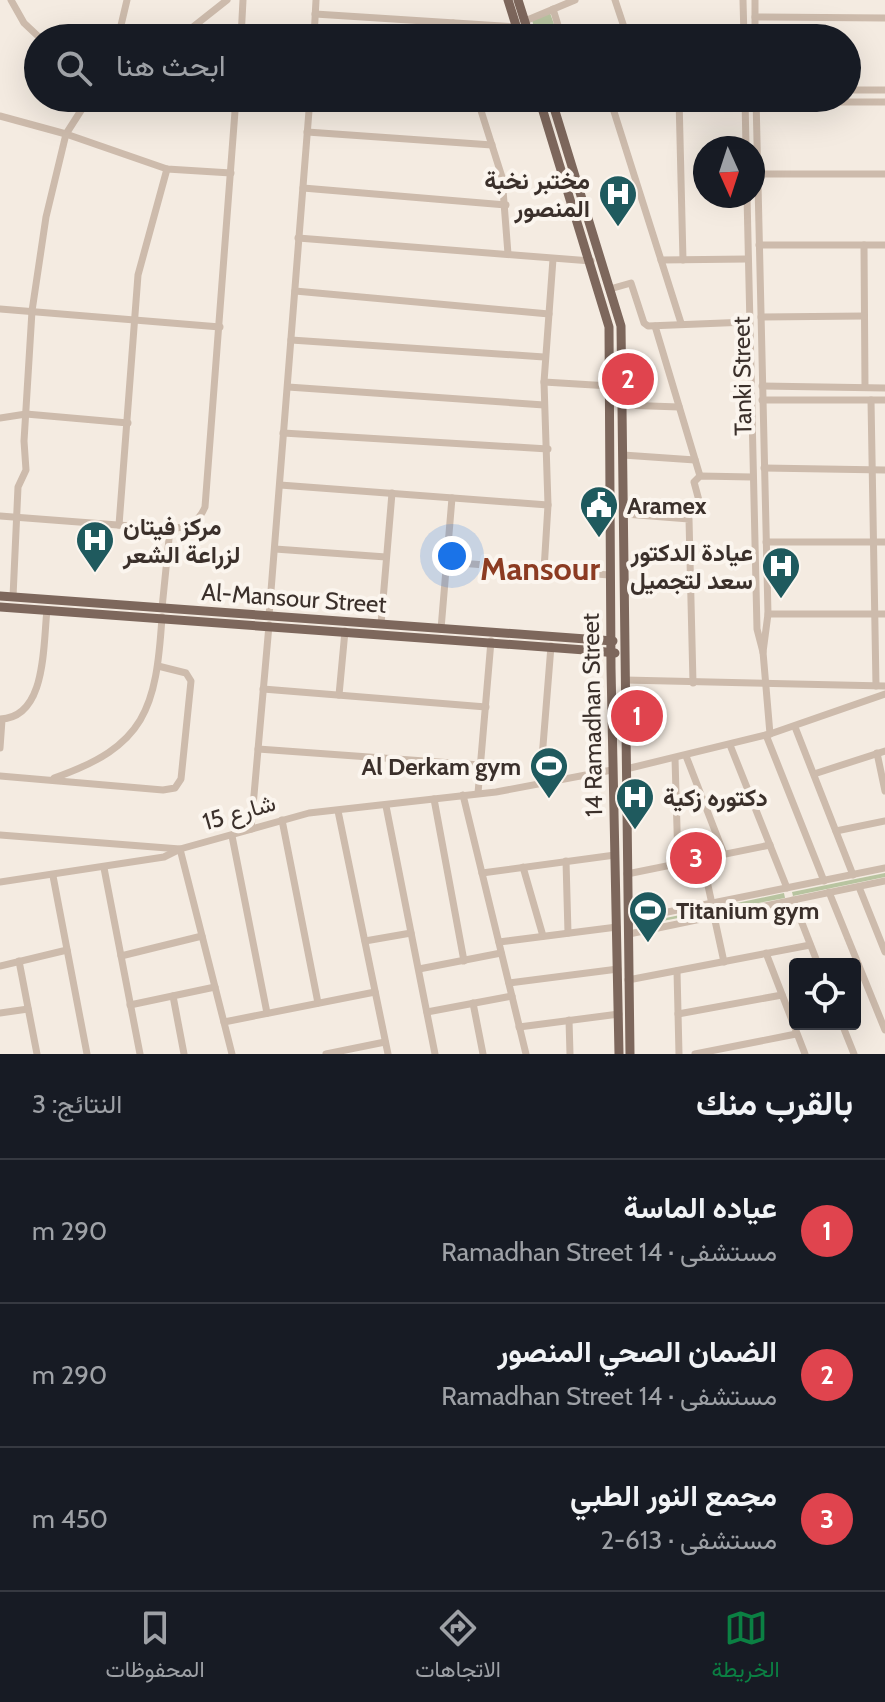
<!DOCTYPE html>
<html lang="ar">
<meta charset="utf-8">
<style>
:root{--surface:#171b24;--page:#20242c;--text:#f1f3f6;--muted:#9ea1a6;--line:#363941;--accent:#0b8043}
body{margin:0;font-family:Cabin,Vazirmatn,sans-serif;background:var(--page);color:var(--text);direction:rtl}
.controls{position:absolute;right:24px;bottom:24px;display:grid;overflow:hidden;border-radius:8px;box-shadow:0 8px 32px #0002}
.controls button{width:72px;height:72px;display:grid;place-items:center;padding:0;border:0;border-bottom:2px solid var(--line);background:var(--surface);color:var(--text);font:40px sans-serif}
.compass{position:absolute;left:693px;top:136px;width:72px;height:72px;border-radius:50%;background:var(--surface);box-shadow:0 8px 32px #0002;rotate:177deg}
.you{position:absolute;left:452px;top:556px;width:28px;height:28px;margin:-20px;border:6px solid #fff;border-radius:50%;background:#1a73e8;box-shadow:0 0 0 12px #1a73e833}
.badge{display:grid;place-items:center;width:52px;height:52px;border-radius:50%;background:var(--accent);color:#fff;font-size:26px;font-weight:700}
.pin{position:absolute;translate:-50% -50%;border:4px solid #fff;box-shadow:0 2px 8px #0006}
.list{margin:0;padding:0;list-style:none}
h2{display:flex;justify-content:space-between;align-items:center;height:104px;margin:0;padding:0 32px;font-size:34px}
h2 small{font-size:26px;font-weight:400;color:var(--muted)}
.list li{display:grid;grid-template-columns:52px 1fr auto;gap:24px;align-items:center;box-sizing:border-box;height:144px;padding:0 32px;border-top:2px solid var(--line)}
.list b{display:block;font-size:30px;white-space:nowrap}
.list p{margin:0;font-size:26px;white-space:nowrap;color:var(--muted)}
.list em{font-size:26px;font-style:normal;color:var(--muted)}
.icon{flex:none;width:44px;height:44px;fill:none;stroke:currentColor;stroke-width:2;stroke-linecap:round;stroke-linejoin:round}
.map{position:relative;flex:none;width:885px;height:1054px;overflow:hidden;direction:ltr}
.search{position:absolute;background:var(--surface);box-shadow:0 8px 32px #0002;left:24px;right:24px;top:24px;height:88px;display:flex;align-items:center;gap:20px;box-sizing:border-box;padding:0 28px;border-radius:44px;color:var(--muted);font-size:30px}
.sheet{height:536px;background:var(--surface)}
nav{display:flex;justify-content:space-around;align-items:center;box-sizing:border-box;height:112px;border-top:2px solid var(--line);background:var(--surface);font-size:22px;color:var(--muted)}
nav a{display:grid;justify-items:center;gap:4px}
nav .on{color:var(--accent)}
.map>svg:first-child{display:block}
.green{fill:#b8c4a0}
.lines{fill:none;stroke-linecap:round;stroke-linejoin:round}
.minor{stroke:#cdbbac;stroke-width:7}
.major{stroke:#7d675c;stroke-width:9}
.labels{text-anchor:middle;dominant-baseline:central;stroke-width:8;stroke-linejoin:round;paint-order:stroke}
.poi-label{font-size:24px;font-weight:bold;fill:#3b302b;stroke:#fbf5ee;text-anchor:start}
.street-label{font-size:24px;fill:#3b302b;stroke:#fbf5ee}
.district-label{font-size:32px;font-weight:bold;fill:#8c3b22;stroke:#fbf5ee}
</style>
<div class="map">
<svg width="885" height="1054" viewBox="0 0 885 1054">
<rect width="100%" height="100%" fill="#f4ebe1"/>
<g class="green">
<polygon points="550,13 559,38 537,38 532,20"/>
<polygon points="885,873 885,877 793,896 792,892"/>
<polygon points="784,893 785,898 641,925 642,923"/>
</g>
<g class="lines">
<g class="minor">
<polyline points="11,0 24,23 40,38"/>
<polyline points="615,0 627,36"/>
<polyline points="743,0 744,38"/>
<polyline points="755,0 755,38"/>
<polyline points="553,9 562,38"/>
<polyline points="315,14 516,27"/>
<polyline points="755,17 885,18"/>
<polyline points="525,21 575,0"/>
<polyline points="453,23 458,38"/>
<polyline points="627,34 744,33"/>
<polyline points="118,38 127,0"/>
<polyline points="179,38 227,0"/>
<polyline points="241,38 243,0"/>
<polyline points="314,38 316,0"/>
<polyline points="847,90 885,90"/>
<polyline points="477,98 502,177 508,254"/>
<polyline points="679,98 683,260"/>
<polyline points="745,98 746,148"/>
<polyline points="756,98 768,614 763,652"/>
<polyline points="610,99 681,323"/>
<polyline points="551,100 681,98"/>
<polyline points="756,102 885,102"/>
<polyline points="0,116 66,134 167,169 231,173"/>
<polyline points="307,132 492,145"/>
<polyline points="758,174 885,174"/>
<polyline points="303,188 506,205"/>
<polyline points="747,196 757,629 763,652 770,734"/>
<polyline points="298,238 591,261"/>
<polyline points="759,245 885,245"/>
<polyline points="864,245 865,387"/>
<polyline points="661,260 747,259"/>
<polyline points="610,289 631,283 644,323 648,326 748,322"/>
<polyline points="295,291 549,314"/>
<polyline points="0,309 220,327"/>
<polyline points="761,317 864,316"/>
<polyline points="655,326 700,476"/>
<polyline points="291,340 544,357"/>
<polyline points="544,382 610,386"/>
<polyline points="762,386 885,388"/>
<polyline points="288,387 544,405"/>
<polyline points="762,400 885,400"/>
<polyline points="871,400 876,686"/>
<polyline points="622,405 679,407"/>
<polyline points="0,418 26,414 128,423"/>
<polyline points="283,433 548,449"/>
<polyline points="623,455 695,460"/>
<polyline points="764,468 885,470"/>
<polyline points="280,485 548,505"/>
<polyline points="701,508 694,482 700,476 752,477"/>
<polyline points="625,514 689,519 693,683"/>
<path d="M0,516L170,529C187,527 198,524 205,507L236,98"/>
<polyline points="119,525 138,275 167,169"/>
<polyline points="766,542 885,542"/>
<polyline points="275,549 386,557"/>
<polyline points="447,562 609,575"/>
<polyline points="544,570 548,505 544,382 553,259"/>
<polyline points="13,597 18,487 26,470 24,441 32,311 46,217 66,134 89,98"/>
<polyline points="162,608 170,529"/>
<polyline points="768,614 885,614"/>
<polyline points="269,616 310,98"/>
<polyline points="381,624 392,493"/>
<polyline points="441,629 452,498"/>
<polyline points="625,680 885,686"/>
<polyline points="263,689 486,707"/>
<polyline points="339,695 345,631"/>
<path d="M0,719C47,718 43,644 47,610"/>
<polyline points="795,727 853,875"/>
<polyline points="766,735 824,881"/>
<polyline points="730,745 787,888"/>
<polyline points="0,748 2,720"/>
<polyline points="258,749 480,765"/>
<polyline points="877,753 885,791"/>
<polyline points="686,756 724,854"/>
<polyline points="675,758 678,863"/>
<polyline points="626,769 770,734 885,694"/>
<polyline points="814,774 885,751"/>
<polyline points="0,776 163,790 175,788 181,779 191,681 186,673 158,666"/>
<path d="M54,778C146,746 156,709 162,617"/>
<polyline points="540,783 551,646"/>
<polyline points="478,793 491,641"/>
<polyline points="463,795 526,1054"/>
<polyline points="434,799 464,961"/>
<polyline points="386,806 435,1054"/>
<polyline points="338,811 388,1054"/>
<polyline points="282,820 318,1003"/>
<polyline points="251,829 269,625"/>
<polyline points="836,831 885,821"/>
<polyline points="0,835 180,849 232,1054"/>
<polyline points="232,836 267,1013"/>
<polyline points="702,858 712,904"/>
<polyline points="566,861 568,933"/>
<polyline points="523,867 543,936"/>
<polyline points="104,868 140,1054"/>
<polyline points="482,873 615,855"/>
<polyline points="627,874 770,845"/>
<polyline points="53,876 87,1054"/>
<polyline points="0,882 164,857 180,849 309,813 496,792 612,770"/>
<polyline points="859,887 885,952"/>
<polyline points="829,892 885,1030"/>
<polyline points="793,900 818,964"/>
<polyline points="714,916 724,962"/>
<polyline points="628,920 885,868"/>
<polyline points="629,934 885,881"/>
<polyline points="365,941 411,933"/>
<polyline points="499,942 617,927"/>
<polyline points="766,953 805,1054"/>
<polyline points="121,956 202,936"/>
<polyline points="19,961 37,1054"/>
<polyline points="0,966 67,950"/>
<polyline points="419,969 501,953"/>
<polyline points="677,971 679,1054"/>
<polyline points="628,980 810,945"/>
<polyline points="509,983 618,969"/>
<polyline points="173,996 184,1054"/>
<polyline points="473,1003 483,1054"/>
<polyline points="130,1005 215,987"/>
<polyline points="427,1012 512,996"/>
<polyline points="0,1013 28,1009"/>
<polyline points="678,1014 782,995"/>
<polyline points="569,1020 570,1054"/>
<polyline points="224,1022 375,992"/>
<polyline points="842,1024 854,1054"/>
<polyline points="519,1027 619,1014"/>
<polyline points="326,1054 385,1042"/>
<polyline points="695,1054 796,1034"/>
</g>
<g class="major">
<polyline points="508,0 520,38"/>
<polyline points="518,0 530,38"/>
<polyline points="539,98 609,327 611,668 619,1054"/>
<polyline points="551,98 621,326 630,1054"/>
<polyline points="0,596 586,639"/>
<polyline points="0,607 585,650"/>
<polyline points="587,639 613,641"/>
<polyline points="587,650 615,653"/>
</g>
</g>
<defs>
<symbol id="hospital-pin" viewBox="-11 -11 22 30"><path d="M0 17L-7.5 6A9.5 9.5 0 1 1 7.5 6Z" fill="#1f5a5e" stroke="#fbf5ee"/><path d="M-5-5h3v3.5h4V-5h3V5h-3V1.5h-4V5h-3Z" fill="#fff"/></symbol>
<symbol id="civic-pin" viewBox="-11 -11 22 30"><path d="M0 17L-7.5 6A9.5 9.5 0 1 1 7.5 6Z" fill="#1f5a5e" stroke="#fbf5ee"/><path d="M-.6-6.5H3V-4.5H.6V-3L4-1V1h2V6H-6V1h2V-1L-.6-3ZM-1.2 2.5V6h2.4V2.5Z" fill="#fff"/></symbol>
<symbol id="stadium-pin" viewBox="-11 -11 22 30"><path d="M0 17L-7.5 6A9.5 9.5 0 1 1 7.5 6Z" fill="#1f5a5e" stroke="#fbf5ee"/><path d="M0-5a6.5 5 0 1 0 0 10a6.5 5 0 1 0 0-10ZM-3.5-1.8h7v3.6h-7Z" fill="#fff"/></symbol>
</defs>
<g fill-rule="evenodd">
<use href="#hospital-pin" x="596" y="172" width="44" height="60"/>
<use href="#civic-pin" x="577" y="483" width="44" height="60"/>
<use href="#hospital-pin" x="73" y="518" width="44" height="60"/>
<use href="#hospital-pin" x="759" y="544" width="44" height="60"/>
<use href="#stadium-pin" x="527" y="744" width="44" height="60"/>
<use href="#hospital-pin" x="613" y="775" width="44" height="60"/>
<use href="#stadium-pin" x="626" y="888" width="44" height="60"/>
</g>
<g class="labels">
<g class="poi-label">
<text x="590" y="180" text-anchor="end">مختبر نخبة<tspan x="590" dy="28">المنصور</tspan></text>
<text x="627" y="505">Aramex</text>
<text x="123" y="526">مركز فيتان<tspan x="123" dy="28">لزراعة الشعر</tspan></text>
<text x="753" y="552" text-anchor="end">عيادة الدكتور<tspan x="753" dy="28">سعد لتجميل</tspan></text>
<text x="521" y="766" text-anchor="end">Al Derkam gym</text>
<text x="663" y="797">دكتوره زكية</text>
<text x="676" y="910">Titanium gym</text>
</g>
<g class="street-label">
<text transform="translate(742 376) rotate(-91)">Tanki Street</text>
<text transform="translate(294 598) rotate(4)">Al-Mansour Street</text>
<text transform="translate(592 715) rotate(-91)">14 Ramadhan Street</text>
<text transform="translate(239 812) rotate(-16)">شارع 15</text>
</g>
<g class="district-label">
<text x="540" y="568">Mansour</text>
</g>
</g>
</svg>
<div class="controls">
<button><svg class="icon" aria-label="locate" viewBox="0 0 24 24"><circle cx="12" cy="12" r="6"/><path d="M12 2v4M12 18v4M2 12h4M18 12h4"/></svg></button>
</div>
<svg class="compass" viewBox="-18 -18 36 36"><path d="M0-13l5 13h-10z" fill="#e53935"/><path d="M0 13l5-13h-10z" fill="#9ea1a6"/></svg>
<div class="you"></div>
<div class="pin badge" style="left:637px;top:716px;background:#e0444e">1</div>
<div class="pin badge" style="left:628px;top:379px;background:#e0444e">2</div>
<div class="pin badge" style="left:696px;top:858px;background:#e0444e">3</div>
<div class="search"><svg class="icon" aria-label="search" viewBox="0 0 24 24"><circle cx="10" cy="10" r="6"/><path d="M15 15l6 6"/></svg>ابحث هنا</div>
</div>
<section class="sheet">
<h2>بالقرب منك<small>النتائج: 3</small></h2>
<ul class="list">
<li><span class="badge" style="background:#e0444e">1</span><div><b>عياده الماسة</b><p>مستشفى · 14 Ramadhan Street</p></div><em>290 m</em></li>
<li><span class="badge" style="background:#e0444e">2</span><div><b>الضمان الصحي المنصور</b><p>مستشفى · 14 Ramadhan Street</p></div><em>290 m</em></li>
<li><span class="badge" style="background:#e0444e">3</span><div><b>مجمع النور الطبي</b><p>مستشفى · 613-2</p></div><em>450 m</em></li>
</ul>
</section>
<nav>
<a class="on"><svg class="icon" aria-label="map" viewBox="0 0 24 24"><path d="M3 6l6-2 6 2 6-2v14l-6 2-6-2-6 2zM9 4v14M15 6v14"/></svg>الخريطة</a>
<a><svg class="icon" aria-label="directions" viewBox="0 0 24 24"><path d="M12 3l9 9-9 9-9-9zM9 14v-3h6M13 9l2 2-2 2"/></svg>الاتجاهات</a>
<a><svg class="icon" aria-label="saved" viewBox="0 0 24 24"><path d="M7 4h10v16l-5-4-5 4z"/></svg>المحفوظات</a>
</nav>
